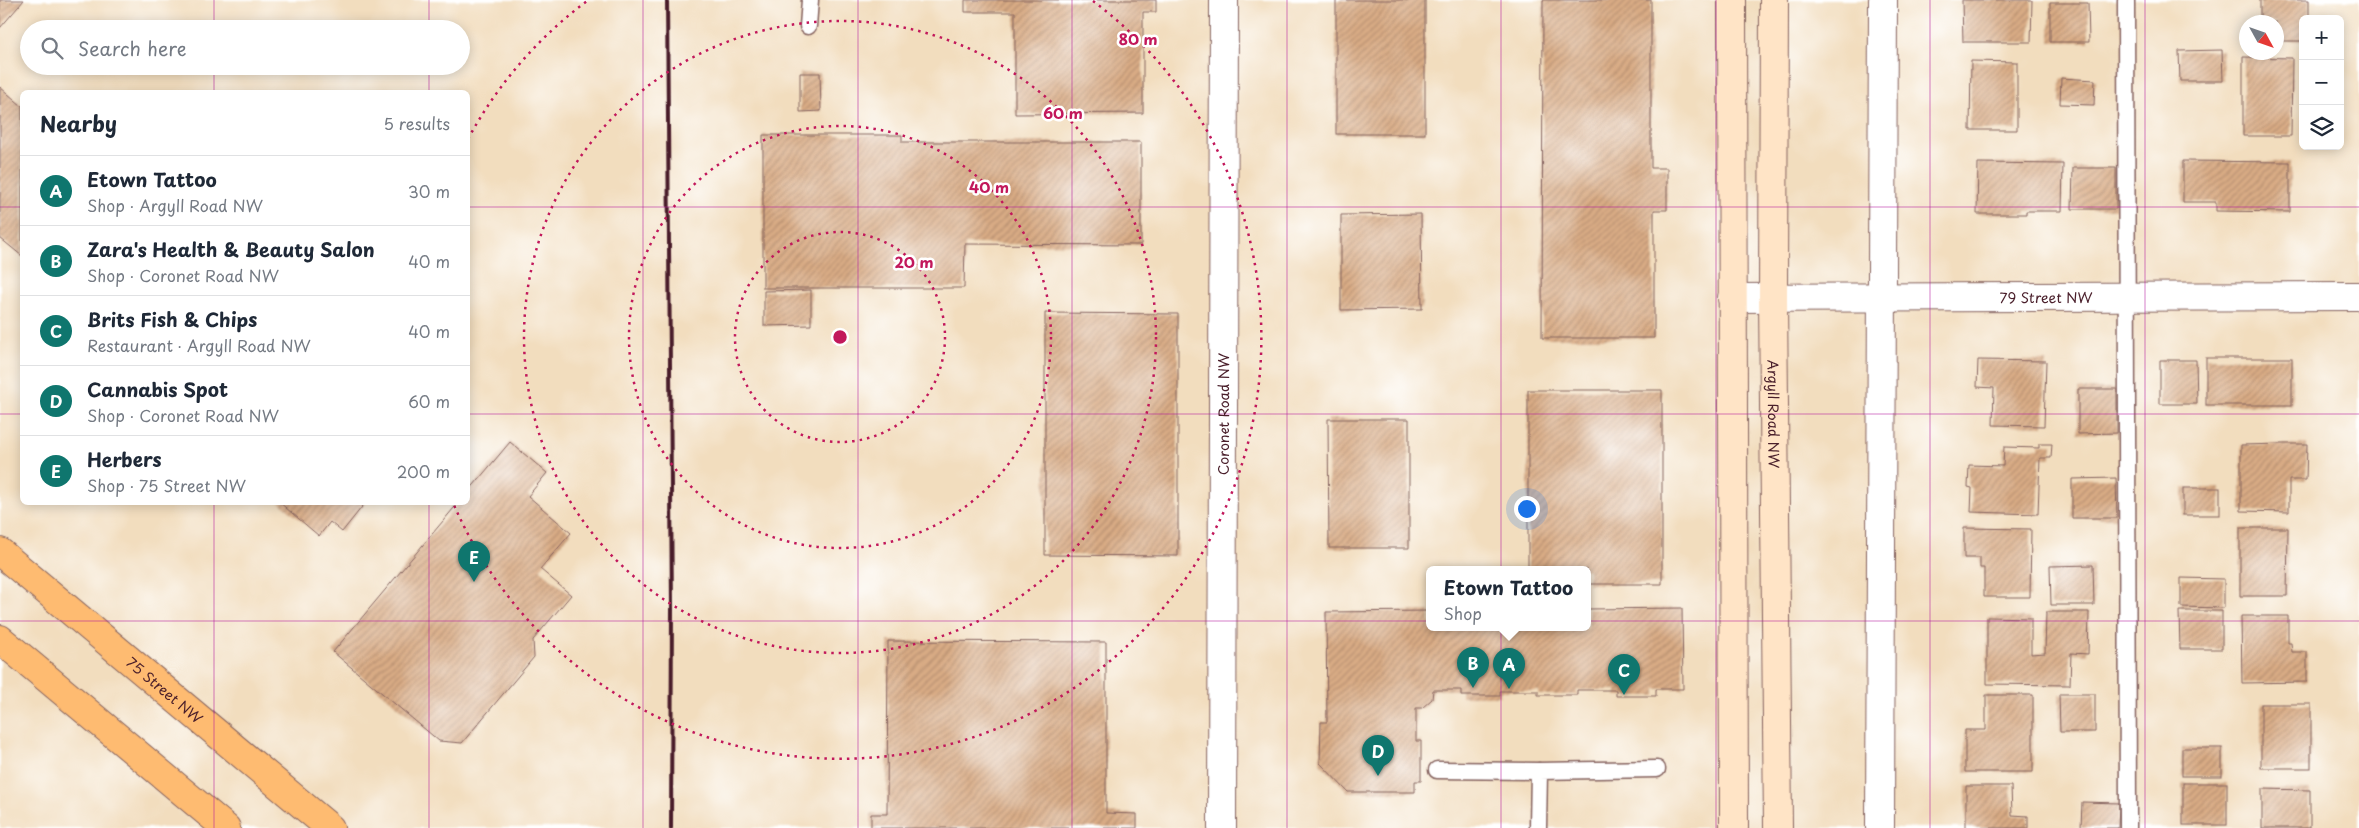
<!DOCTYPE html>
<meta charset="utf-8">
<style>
:root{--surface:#fff;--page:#f6f6f7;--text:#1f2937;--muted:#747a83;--line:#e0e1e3;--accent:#0f766e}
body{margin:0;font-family:"Playpen Sans",sans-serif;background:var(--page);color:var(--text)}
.controls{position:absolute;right:15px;top:15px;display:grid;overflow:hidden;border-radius:8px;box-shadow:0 2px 12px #0003}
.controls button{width:45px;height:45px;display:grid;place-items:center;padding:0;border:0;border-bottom:1px solid var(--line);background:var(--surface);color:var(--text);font:25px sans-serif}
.compass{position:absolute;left:2239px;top:15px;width:45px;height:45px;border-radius:50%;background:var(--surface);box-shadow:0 2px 12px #0003;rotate:130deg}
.you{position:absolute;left:1526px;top:508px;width:18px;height:18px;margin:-12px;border:4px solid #fff;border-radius:50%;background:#1a73e8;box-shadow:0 0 0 8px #1a73e833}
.badge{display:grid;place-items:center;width:32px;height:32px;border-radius:50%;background:var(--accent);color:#fff;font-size:16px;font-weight:700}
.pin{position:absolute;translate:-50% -41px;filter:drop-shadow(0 1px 2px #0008)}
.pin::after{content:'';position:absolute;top:26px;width:18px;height:15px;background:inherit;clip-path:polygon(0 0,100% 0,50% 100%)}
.popup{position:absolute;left:1426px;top:566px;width:165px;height:65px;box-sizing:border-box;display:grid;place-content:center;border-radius:8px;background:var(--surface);filter:drop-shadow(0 1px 4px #0005);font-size:16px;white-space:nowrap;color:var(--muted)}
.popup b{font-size:19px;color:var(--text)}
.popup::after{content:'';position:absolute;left:50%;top:100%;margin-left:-10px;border:10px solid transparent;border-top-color:var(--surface)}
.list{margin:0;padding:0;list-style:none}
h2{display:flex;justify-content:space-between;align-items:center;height:65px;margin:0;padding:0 20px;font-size:21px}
h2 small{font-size:16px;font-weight:400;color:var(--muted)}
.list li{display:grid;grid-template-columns:32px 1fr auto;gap:15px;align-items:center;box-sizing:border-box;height:70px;padding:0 20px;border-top:1px solid var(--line)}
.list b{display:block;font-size:19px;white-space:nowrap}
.list p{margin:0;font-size:16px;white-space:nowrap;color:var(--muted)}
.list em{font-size:16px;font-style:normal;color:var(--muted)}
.icon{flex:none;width:28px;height:28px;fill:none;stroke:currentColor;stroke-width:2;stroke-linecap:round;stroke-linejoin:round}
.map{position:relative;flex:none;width:2359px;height:828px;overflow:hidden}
.search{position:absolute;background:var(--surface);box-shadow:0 2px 12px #0003;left:20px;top:20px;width:450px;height:55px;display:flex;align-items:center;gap:12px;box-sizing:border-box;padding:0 18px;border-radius:28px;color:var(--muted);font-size:19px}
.panel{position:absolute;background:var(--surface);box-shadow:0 2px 12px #0003;left:20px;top:90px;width:450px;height:415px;border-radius:8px}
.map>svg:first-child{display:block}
.building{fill:url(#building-hatch)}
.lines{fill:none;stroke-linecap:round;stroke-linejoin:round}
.service-casing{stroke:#85625e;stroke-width:19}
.minor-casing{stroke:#85625e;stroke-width:30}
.tertiary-casing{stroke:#85625e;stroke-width:30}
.secondary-casing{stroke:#85625e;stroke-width:30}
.primary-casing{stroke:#85625e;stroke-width:30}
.service{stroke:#fff;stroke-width:16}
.minor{stroke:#fff;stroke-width:28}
.tertiary{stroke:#fff;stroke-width:28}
.secondary{stroke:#ffe4c6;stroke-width:28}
.primary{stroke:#febb71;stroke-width:28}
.rail{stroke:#4a1f2b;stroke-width:4}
.grid{fill:none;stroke:#b5179e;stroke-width:1;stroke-opacity:0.55}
.ring{fill:none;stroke:#c2185b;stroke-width:2.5;stroke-dasharray:2.5 5}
.labels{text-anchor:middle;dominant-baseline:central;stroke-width:5;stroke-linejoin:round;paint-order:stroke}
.street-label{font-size:14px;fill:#4a1f2b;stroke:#fff}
.centre{fill:#c2185b;stroke:#fff;stroke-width:2.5}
.ring-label{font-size:15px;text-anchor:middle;font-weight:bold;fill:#c2185b;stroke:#fff;stroke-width:5;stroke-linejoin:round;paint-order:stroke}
</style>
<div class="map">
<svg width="2359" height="828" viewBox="0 0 2359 828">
<defs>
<pattern id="building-hatch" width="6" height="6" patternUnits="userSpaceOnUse" patternTransform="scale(1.25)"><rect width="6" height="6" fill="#d9ac85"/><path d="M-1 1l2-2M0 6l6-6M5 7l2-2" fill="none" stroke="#b28b6d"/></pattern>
</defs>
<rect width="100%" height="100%" fill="#fff"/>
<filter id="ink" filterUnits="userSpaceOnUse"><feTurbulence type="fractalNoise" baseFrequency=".02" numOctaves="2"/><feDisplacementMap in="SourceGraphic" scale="10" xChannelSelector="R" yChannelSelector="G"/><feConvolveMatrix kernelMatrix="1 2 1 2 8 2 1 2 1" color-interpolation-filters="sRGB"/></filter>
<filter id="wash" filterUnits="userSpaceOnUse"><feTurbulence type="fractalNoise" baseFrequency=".0096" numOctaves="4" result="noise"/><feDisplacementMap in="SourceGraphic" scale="20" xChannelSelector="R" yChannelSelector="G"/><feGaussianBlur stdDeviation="1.12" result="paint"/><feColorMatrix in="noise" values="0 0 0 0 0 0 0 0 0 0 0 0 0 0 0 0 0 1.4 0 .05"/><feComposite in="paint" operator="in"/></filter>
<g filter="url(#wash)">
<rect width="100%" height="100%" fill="#f2ddbe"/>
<g id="blocks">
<g class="building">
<polygon points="0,0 24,0 0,28"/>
<polygon points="965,0 1156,0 1156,12 1143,12 1143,113 1015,114 1015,12 965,12"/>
<rect x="1336" y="0" width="89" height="134"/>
<polygon points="1543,0 1651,0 1651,168 1667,168 1667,210 1654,210 1654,338 1542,338"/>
<polygon points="1962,0 2032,0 2031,42 1963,42"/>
<polygon points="2260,0 2309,0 2309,19 2303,19 2303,41 2276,41 2276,22 2260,22"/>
<polygon points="2050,3 2088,3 2089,42 2050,42"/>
<polygon points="2222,50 2223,81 2180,81 2179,51"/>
<polygon points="2243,57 2292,58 2291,136 2243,136"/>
<polygon points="1971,61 2017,62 2017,130 1970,130"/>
<polygon points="800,73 820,73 821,111 800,112"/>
<polygon points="2061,78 2095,80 2094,105 2060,104"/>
<polygon points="0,87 22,106 22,256 0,238"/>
<polygon points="763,135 902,135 902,142 1141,142 1141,245 965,244 964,288 763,288"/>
<polygon points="2183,161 2290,162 2290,212 2216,211 2216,202 2183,202"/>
<polygon points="1978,163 2063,164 2062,211 2026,211 2026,214 1977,214"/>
<polygon points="2073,168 2116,168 2116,209 2072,209"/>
<polygon points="1421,214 1422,309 1341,310 1341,215"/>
<polygon points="811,290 811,325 764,326 764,291"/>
<polygon points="1045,313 1178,314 1178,556 1045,555"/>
<rect x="2206" y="358" width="86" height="47"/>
<polygon points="1978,360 2046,361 2044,426 1993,425 1994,388 1977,387"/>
<polygon points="2160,360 2196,360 2197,404 2160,404"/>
<polygon points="2078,389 2117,389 2117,433 2078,434"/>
<polygon points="1528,390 1662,390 1662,584 1588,584 1588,570 1528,570"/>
<polygon points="1328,419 1409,419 1409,548 1329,548"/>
<polygon points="510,442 547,473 528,496 571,533 540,569 571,595 533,640 534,657 462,743 439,741 333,652 459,502 468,502 468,492"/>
<polygon points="2039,444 2052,444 2051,458 2040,458 2038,514 1971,512 1972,488 1968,487 1969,465 2003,466 2004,447 2039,448"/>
<polygon points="2282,444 2307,444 2306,480 2289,480 2289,512 2241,511 2241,445"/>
<polygon points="2116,478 2117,518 2072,518 2072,479"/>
<rect x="2183" y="488" width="37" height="27"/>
<polygon points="279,502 366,502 342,532 330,522 319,536"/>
<polygon points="1964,528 2031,529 2030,597 1984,597 1984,568 1980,568 1980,558 1964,558"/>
<polygon points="2240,528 2288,528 2287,596 2240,596"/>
<polygon points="2093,565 2094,605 2051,605 2050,566"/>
<polygon points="2181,578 2224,579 2224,608 2181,607"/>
<polygon points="1682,608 1683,689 1656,689 1656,696 1616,696 1616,690 1577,690 1577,695 1538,695 1538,691 1500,691 1500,696 1461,696 1461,690 1433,690 1432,699 1422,708 1416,708 1416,741 1421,741 1421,781 1415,781 1415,792 1348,792 1320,763 1321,722 1327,722 1326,612 1430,611 1430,628 1588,628 1588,609"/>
<polygon points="2179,611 2222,611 2222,649 2180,649"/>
<polygon points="2046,612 2089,612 2088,654 2071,653 2070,685 1987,684 1987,617 2031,618 2031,654 2045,653"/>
<polygon points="2241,616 2288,616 2288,643 2291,643 2292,652 2307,652 2307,682 2242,683"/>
<polygon points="888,641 1106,642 1106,813 1137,814 1137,828 871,828 871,814 887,814"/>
<polygon points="2059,694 2095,694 2095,732 2060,732"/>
<polygon points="1986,695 2033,695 2033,772 1965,772 1965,730 1986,730"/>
<rect x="2261" y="704" width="50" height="64"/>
<rect x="2182" y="748" width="40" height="28"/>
<rect x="2183" y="783" width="44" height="42"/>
<polygon points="1966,786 2011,786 2012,815 2028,816 2028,828 1966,828"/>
<polygon points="2262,789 2310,790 2310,828 2262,828"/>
<polygon points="2082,802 2119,803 2118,828 2081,828"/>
</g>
</g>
</g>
<g filter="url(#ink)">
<use href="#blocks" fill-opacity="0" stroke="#85625e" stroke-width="1"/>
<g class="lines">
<defs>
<g id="service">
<polyline points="2126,0 2128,828"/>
<polyline points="808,26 810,0"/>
<polyline points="1437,770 1539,771"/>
<polyline points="1538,828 1539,771 1657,769"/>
</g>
<g id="minor">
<path id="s1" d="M1222,828L1224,0"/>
<polyline points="1880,828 1883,0"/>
</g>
<g id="tertiary">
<path id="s2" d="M1732,298L2359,296"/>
</g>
<g id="secondary">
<polyline points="1732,0 1734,828"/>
<path id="s3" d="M1774,0L1773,298L1778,828"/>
</g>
<g id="primary">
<path id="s4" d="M0,552L330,828"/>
<polyline points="0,639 226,828"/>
</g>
</defs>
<use href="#service" class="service-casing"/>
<use href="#minor" class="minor-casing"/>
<use href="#tertiary" class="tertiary-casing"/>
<use href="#secondary" class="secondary-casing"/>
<use href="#primary" class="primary-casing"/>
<use href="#service" class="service"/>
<use href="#minor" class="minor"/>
<use href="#tertiary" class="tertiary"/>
<use href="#secondary" class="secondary"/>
<use href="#primary" class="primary"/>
<polyline class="rail" points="667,0 672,609 671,828"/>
</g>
</g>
<path class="grid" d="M214,0V29M429,0V29M643,0V828M858,0V828M1072,0V828M1287,0V828M1501,0V828M1716,0V828M1930,0V828M2145,0V828M214,66V92M429,66V92M0,207H22M468,207H2359M0,414H22M468,414H2359M214,502V828M429,502V828M0,621H2359"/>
<g class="ring">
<circle cx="840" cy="337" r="105"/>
<circle cx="840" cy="337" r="211"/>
<circle cx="840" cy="337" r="316"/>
<path d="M468 139A421 421 0 0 1 587 1M1093 1A421 421 0 1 1 454 505"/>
</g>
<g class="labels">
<g class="street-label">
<text stroke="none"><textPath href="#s2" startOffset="314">79 Street NW</textPath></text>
<text stroke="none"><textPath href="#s1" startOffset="414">Coronet Road NW</textPath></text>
<text stroke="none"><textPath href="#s3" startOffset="414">Argyll Road NW</textPath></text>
<text stroke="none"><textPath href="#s4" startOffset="215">75 Street NW</textPath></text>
</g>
</g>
<circle cx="840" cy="337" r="8" class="centre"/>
<g class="ring-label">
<text x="1138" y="45">80 m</text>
<text x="1063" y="119">60 m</text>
<text x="989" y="193">40 m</text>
<text x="914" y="268">20 m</text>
</g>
</svg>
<div class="controls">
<button>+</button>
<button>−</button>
<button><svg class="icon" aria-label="layers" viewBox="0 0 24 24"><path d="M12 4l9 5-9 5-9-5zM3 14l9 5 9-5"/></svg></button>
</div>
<svg class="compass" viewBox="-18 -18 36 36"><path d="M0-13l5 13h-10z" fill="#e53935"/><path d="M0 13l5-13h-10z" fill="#747a83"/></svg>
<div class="you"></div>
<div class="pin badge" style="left:1509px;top:689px">A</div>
<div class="popup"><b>Etown Tattoo</b>Shop</div>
<div class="pin badge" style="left:1473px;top:688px">B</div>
<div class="pin badge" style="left:1624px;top:695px">C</div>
<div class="pin badge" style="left:1378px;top:776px">D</div>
<div class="pin badge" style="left:474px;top:582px">E</div>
<div class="search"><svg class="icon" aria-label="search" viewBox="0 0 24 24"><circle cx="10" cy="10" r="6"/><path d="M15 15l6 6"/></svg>Search here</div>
<section class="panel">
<h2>Nearby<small>5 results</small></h2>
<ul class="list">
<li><span class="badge">A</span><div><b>Etown Tattoo</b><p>Shop · Argyll Road NW</p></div><em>30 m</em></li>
<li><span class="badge">B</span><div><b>Zara's Health &amp; Beauty Salon</b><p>Shop · Coronet Road NW</p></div><em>40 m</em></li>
<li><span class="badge">C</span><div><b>Brits Fish &amp; Chips</b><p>Restaurant · Argyll Road NW</p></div><em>40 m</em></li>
<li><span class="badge">D</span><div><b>Cannabis Spot</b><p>Shop · Coronet Road NW</p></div><em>60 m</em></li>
<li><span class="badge">E</span><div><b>Herbers</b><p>Shop · 75 Street NW</p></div><em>200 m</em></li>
</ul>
</section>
</div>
